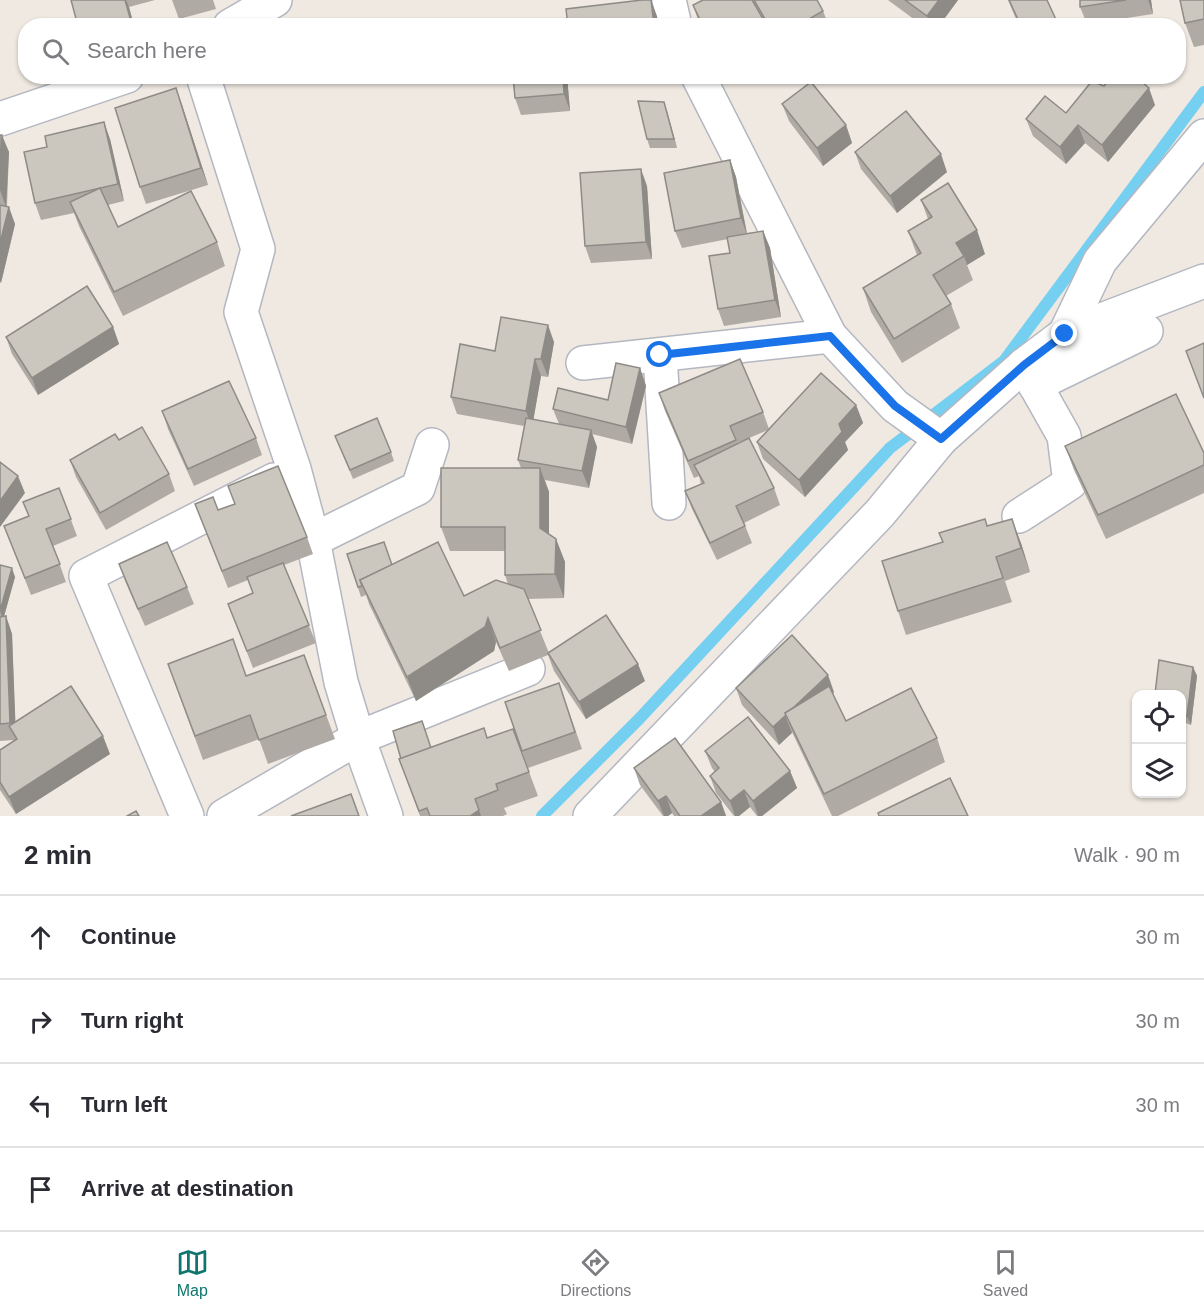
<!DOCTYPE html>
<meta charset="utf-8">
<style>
:root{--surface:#fff;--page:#f7f7f7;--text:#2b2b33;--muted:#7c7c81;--line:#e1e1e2;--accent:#0f766e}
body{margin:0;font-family:Arial,sans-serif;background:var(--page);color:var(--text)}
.controls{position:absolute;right:18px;bottom:18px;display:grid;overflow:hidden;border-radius:12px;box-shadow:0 2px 4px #0004}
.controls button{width:54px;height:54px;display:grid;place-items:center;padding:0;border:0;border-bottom:2px solid var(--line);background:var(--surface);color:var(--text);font:30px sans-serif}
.stop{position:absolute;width:18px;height:18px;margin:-14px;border:4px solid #1a73e8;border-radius:50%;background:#fff}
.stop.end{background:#1a73e8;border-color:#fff;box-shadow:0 2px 6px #0008}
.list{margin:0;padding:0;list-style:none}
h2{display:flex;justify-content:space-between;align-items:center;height:78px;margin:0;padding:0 24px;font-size:26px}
h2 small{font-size:20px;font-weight:400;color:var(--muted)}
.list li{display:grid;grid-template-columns:39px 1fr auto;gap:18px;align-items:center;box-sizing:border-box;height:84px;padding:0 24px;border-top:2px solid var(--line)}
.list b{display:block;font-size:22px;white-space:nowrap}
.list em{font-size:20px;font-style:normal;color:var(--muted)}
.icon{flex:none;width:33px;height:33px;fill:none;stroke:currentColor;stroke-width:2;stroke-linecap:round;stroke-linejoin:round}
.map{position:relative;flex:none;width:1204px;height:816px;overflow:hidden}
.search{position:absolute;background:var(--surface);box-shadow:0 2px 4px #0004;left:18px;right:18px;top:18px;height:66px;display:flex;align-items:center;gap:15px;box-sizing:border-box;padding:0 21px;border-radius:24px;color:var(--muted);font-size:22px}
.sheet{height:414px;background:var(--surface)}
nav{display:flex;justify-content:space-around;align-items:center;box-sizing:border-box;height:84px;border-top:2px solid var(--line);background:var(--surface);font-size:16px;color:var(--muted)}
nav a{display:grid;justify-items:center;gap:3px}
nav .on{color:var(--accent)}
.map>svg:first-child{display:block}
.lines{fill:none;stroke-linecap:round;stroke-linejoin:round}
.stream{stroke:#75cff0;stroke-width:12}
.minor-casing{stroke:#b4b7c1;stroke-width:36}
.minor{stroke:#fff;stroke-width:33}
.wall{fill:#afaba4}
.shaded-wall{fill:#8e8b86}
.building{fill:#cbc7bf;stroke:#8e8b86;stroke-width:1.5}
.route{stroke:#1a73e8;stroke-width:8}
</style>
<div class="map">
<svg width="1204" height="816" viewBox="0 0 1204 816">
<rect width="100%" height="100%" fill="#efe9e1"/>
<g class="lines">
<polyline class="stream" points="542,816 640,718 890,448 1004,361 1204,92"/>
<defs>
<g id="minor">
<polyline points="669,0 675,26"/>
<polyline points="230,26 275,0"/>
<polyline points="203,76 258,249 241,312 294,469 313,540 341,682 358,738 386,816"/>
<polyline points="698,76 830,336 895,406 941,439 1024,365 1065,334 1204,281"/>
<polyline points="0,119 127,76"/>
<polyline points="1065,334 1100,261 1204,136"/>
<polyline points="660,355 669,503"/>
<polyline points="583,363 830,336"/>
<polyline points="1035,385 1146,331"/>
<polyline points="1019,516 1070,483 1064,436 1024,365"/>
<polyline points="313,540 418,488 432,445"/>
<polyline points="187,816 86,576 274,480"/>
<polyline points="224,816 358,738 528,669"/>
<polyline points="590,816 880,513 941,439"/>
</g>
</defs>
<use href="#minor" class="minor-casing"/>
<use href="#minor" class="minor"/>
</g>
<g class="wall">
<polygon points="71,0 155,0 129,7 134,26 78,26"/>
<polygon points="172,0 213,0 216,9 179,19"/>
<polygon points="703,0 817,0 823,11 829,26 700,26 693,5"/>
<polygon points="888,0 958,0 939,26 923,26"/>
<polygon points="1008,0 1047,0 1058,26 1019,26"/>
<polygon points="1080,0 1151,0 1153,14 1087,24 1080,7"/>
<polygon points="1204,0 1204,45 1194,47 1185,23"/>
<polygon points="513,76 567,76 570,111 521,115 515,98"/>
<polygon points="1104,86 1155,105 1108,162 1085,143 1066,164 1033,136 1026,119 1066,113"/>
<polygon points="664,102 677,148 650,148 647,139"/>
<polygon points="782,104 846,125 852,143 823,166 789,121"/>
<polygon points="182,105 208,185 146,204 140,187"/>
<polygon points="0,135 9,152 7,206 15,224 1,283 0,282"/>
<polygon points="110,139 124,201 108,205 118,227 217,242 225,266 123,316 79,226 74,213 41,220 35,203"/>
<polygon points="855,152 947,172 897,213 861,169"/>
<polygon points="730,160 736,177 747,233 763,231 770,248 781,317 724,326 718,309 730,253 728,239 682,248 675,231"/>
<polygon points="647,186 652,259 591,263 585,246"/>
<polygon points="921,200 985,254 967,265 973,280 946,296 951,304 960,328 902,363 871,312 863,288 917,255 908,231 928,219"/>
<polygon points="113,327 119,344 38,395 12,354 6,337"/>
<polygon points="554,342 548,377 541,376 533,420 559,424 553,409 608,400 640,368 646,386 632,444 592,434 597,447 589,488 545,480 549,492 549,534 556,539 565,562 564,598 527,599 549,653 645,681 586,719 554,671 548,655 509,671 496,642 494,651 416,701 369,604 366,595 361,597 347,554 392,565 464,596 508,584 505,575 505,551 450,551 441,527 521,468 518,460 524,426 457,414 451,397 495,351"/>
<polygon points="659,393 763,412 769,429 856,405 863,423 845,442 848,450 805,497 763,459 757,442 768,430 737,443 774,488 780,505 744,523 752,543 717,560 692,509 685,491 701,484 699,476 694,478 665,411"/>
<polygon points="162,411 256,438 262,455 194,486 168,429"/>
<polygon points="335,436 391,452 394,461 353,479"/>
<polygon points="119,440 169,474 175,491 106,530 76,477 70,460"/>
<polygon points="1065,446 1204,453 1204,493 1106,539 1074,470"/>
<polygon points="59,488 77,536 53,546 66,582 31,595 4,526 28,516"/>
<polygon points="195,504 307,537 313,554 284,565 316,643 253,668 228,604 253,593 248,580 228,588"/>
<polygon points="987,526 1021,543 1030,572 1005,581 1012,602 906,635 898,611 942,542"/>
<polygon points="119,564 187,587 194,604 145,626 125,581"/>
<polygon points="0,565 15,577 4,616 6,616 12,634 15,722 110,754 16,814 0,790 0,750 14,740 0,741"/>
<polygon points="304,655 335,739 268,764 259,739 203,760 168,664 246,676"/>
<polygon points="1193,667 1197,676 1191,725 1182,722 1182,694"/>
<polygon points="559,683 582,749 528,768 505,702"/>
<polygon points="736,688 834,692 833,694 846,721 937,738 945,762 838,816 832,816 792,732 779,745 742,705"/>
<polygon points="513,729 538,796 504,808 507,814 503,816 420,816 399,759 431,748 487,738"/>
<polygon points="705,751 790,771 797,788 762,816 757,816 750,807 739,816 734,816 716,793 710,776 715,772 712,768"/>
<polygon points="634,768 721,802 726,816 674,816 672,813 668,816 663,816 640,785"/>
</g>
<g class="shaded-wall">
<polygon points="125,0 126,0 129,7 134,26 132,25"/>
<polygon points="651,0 657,16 658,26 654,26"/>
<polygon points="939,0 958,0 939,26 930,26 927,16"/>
<polygon points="1148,0 1151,0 1153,14"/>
<polygon points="563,76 567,76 570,111 564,94"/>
<polygon points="176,88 182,105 208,185 201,168"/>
<polygon points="1149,88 1155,105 1108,162 1102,145"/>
<polygon points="664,102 667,111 677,148 674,139"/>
<polygon points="104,122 110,139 124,201 118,184"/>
<polygon points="846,125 852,143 823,166 817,148"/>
<polygon points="1078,125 1085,143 1066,164 1060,147"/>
<polygon points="2,135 9,152 6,207 0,190"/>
<polygon points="941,154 947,172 897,213 890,196"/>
<polygon points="730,160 736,177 747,235 741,218"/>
<polygon points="641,169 647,186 652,259 646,242"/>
<polygon points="9,207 15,224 1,283 0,280 0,243"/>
<polygon points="977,230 985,254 967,265 964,256 956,243"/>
<polygon points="763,231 770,248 781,317 775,300"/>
<polygon points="548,325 554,342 548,377 541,359"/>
<polygon points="113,327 119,344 38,395 32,378"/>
<polygon points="535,359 541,376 532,428 526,411"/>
<polygon points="640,368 646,386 632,444 626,427"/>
<polygon points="856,405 863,423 845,442 848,450 805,497 799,480 839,424"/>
<polygon points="591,430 597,447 589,488 582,471"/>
<polygon points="540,468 549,492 549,552 540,528"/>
<polygon points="18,476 25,493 0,527 0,501"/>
<polygon points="1012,519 1021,543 1030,572 1021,548"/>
<polygon points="556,539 565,562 564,598 555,574"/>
<polygon points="12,568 15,577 3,620 0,611"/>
<polygon points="6,616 12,634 16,737 10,723"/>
<polygon points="488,618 496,642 494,651 416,701 407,677"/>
<polygon points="638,664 645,681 586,719 579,702"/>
<polygon points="1193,667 1197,676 1191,725 1187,716"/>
<polygon points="828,675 834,692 793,731 786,715"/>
<polygon points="785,715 792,733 779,745 773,727"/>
<polygon points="103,736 110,754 16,814 9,797"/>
<polygon points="790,771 797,788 762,816 758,816 753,801"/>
<polygon points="744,790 750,807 739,816 735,816 730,801"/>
<polygon points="666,796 672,813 668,816 664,816 658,801"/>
<polygon points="721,802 726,816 701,816"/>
<polygon points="479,810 481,816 470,816"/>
</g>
<g class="building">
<polygon points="71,0 125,0 132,25 78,26"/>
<polygon points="642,0 651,0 654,26 568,26 566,9"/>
<polygon points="703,0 752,0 767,26 703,26 693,5"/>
<polygon points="754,0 817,0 823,11 797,26 769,26"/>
<polygon points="905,0 939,0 927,16"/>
<polygon points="1009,0 1047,0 1057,22 1050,26 1021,26"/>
<polygon points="1080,0 1126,0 1080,7"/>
<polygon points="1180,0 1204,0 1204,19 1185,23"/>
<polygon points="513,76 563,76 564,94 515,98"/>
<polygon points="1112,76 1135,76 1149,88 1102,145 1078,125 1060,147 1026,119 1045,96 1066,113 1092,81 1104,86"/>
<polygon points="811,82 846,125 817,148 782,104"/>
<polygon points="176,88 201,168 140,187 115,108"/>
<polygon points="638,101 664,102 674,139 647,139"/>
<polygon points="906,111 941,154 890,196 855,152"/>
<polygon points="104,122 118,184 35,203 24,152 47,147 45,136"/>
<polygon points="0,135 2,135 0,190"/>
<polygon points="730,160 741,218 675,231 664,173"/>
<polygon points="641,169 646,242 585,246 580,173"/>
<polygon points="948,183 977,230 956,243 964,256 933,275 951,304 894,339 863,288 921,253 908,231 932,217 921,200"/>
<polygon points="100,188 118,227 191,191 217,242 114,292 70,202"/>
<polygon points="0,205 9,207 0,243"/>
<polygon points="763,231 775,300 718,309 709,256 730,253 727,237"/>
<polygon points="87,286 113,327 32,378 6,337"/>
<polygon points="501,317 548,325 541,359 535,359 526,411 451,397 460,344 495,351"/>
<polygon points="1204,343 1204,398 1186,351"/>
<polygon points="740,359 763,412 730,426 736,440 688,461 659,393"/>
<polygon points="616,363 640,368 626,427 553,409 558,388 608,400"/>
<polygon points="821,373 856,405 839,424 842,432 799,480 757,442"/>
<polygon points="229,381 256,438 188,469 162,411"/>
<polygon points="1176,394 1204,453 1204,465 1098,515 1065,446"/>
<polygon points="377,418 391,452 350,470 335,436"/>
<polygon points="526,418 591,430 582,471 518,460"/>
<polygon points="142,427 169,474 100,513 70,460 115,434 119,440"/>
<polygon points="749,438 774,488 736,506 745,526 710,543 685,491 704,483 694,465"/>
<polygon points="0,462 18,476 0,501"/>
<polygon points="278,466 307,537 222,571 195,504 213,497 218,510 235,504 228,486"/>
<polygon points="441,468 540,468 540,528 556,539 555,574 505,575 505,527 441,527"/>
<polygon points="59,488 71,519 46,529 60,564 25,578 4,526 29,516 23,502"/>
<polygon points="985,519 987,526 1012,519 1021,548 996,557 1003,578 898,611 882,561 943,542 939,533"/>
<polygon points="167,542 187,587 138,609 119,564"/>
<polygon points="384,542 392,565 360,580 362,586 358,587 347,554"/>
<polygon points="438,542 464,596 496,580 524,589 541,630 500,648 488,618 485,627 407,677 360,580"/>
<polygon points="283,563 309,625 247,651 228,604 253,593 247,577"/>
<polygon points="0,565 12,568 0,611"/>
<polygon points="606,615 638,664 579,702 548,653"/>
<polygon points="6,616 10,723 0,724 0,617"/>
<polygon points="792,635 828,675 794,707 785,713 786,715 773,727 736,688"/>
<polygon points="233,639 246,676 304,655 326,715 259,740 250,715 195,736 168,664"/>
<polygon points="1159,660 1193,667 1187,716 1182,714 1182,694 1155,694"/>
<polygon points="559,683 575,732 522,751 505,702"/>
<polygon points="71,686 103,736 9,797 0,782 0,750 17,739 9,726"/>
<polygon points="829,686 846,721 911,688 937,738 824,794 785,713"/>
<polygon points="748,717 790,771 753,801 744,790 730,801 710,776 719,768 705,751"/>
<polygon points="422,721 431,748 401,759 393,731"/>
<polygon points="484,728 487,738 513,729 529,772 496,784 498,790 475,799 479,810 470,816 430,816 427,808 419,811 399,759"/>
<polygon points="675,738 721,802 701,816 680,816 666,796 658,801 634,768"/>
<polygon points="950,778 968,816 879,816 878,813"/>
<polygon points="351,794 359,816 291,816"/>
<polygon points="136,811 139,816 127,816"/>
</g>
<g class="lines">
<polyline class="route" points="660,355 830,336 895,406 941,439 1024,365 1065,334"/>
</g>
</svg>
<div class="controls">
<button><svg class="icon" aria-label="locate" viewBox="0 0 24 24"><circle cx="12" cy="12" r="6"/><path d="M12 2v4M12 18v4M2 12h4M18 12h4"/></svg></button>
<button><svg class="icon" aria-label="layers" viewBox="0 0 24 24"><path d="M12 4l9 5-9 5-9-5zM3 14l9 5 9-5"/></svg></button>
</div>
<div class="stop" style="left:660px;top:355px"></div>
<div class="stop end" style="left:1065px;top:334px"></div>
<div class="search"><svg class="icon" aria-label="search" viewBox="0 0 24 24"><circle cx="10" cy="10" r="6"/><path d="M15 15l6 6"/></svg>Search here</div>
</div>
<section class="sheet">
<h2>2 min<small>Walk · 90 m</small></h2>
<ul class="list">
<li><svg class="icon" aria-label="ahead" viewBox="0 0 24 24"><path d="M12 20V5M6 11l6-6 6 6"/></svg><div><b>Continue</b></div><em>30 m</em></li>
<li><svg class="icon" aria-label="right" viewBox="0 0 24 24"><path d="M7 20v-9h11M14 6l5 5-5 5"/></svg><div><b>Turn right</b></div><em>30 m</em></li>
<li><svg class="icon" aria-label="left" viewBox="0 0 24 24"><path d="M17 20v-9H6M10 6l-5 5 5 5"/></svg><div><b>Turn left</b></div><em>30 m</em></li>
<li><svg class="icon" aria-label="arrive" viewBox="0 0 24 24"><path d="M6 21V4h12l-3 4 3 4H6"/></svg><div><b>Arrive at destination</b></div></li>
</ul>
</section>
<nav>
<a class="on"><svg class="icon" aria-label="map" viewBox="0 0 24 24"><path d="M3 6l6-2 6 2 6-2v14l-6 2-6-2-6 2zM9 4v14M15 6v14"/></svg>Map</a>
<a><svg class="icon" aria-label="directions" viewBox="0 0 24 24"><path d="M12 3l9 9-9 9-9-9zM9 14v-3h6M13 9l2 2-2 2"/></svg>Directions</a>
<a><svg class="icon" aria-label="saved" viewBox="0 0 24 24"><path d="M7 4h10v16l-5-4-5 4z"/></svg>Saved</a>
</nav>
